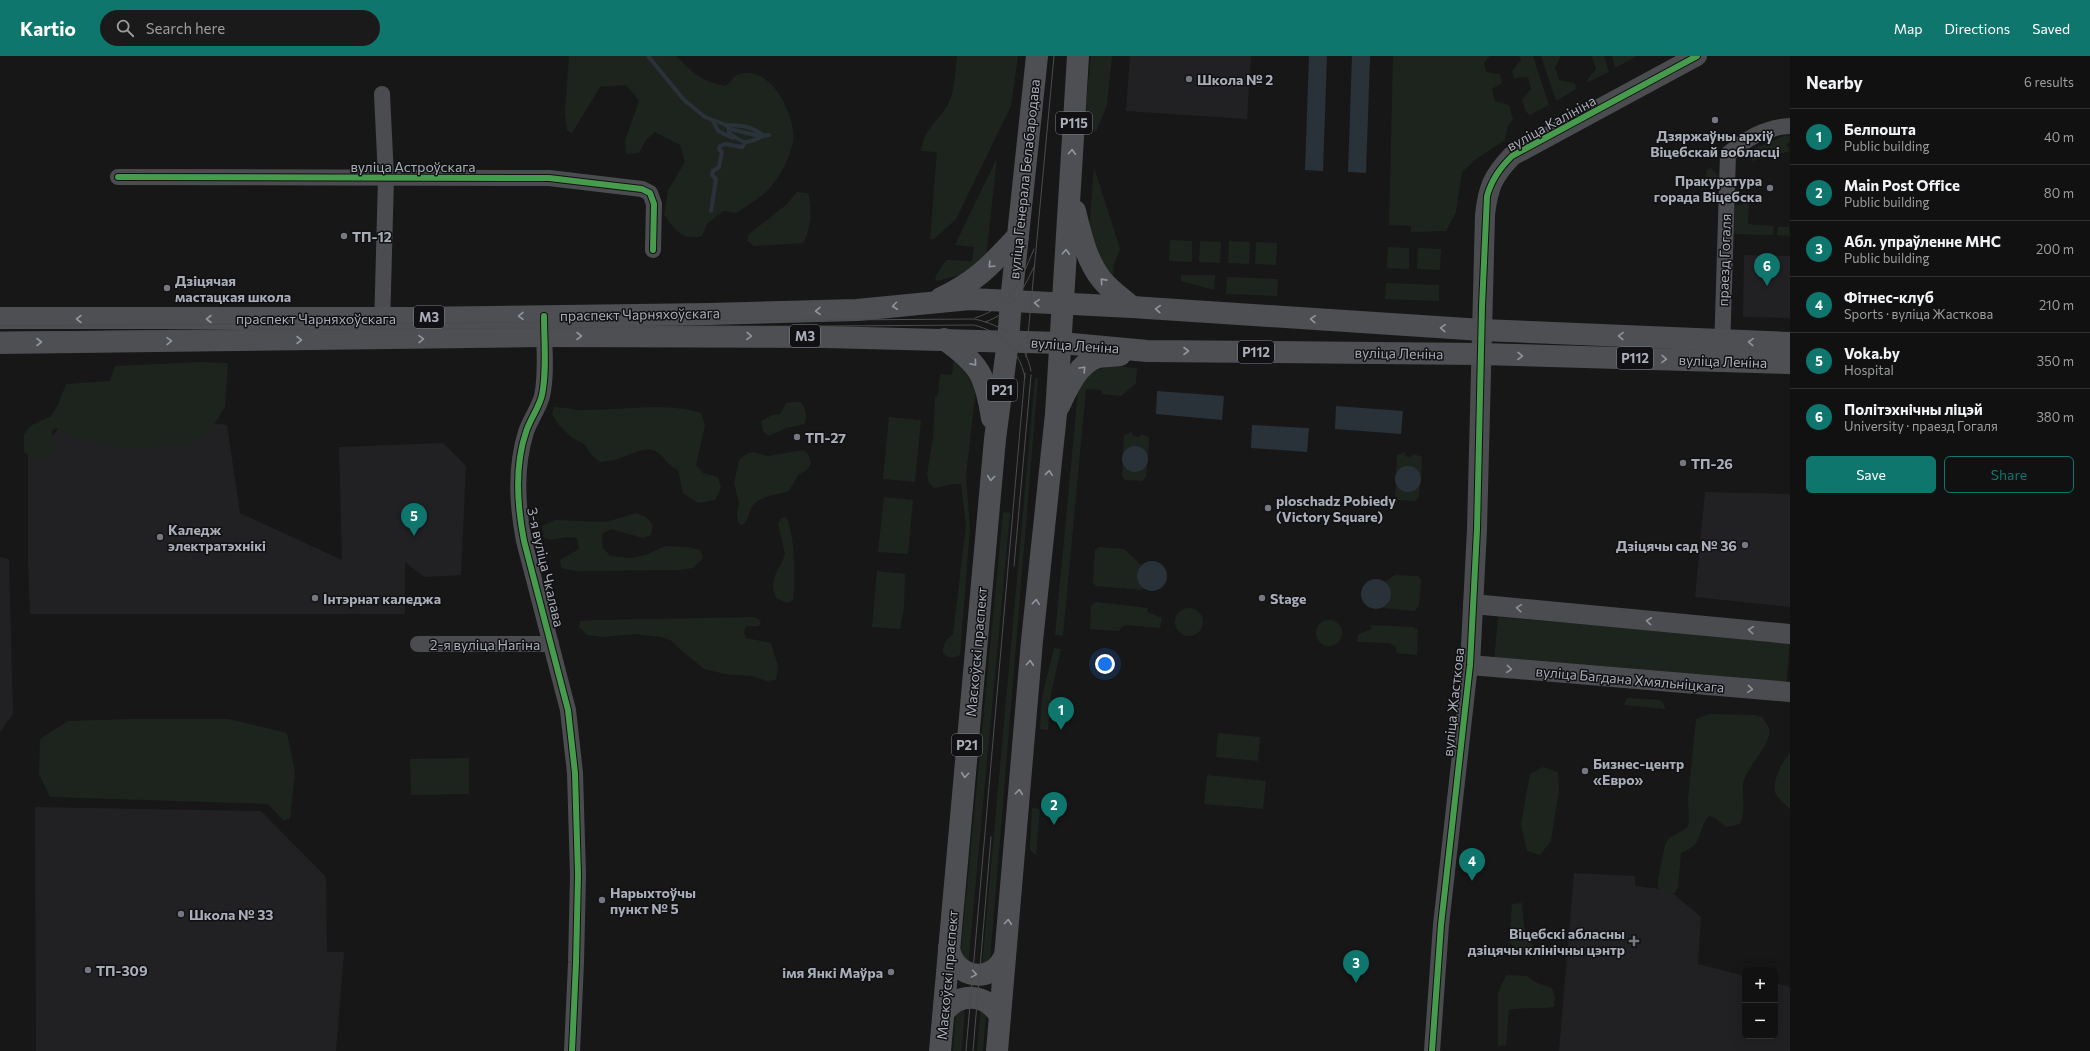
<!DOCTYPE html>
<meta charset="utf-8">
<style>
:root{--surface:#111;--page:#1a1a1a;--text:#f1f3f6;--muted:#9c9d9f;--line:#303131;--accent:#0f766e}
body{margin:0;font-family:Commissioner,sans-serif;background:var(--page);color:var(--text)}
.controls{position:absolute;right:12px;bottom:12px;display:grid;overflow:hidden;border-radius:6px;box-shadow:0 4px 16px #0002}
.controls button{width:36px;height:36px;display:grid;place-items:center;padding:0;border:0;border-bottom:1px solid var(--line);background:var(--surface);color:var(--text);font:20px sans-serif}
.you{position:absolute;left:1105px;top:608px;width:14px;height:14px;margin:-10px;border:3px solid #fff;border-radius:50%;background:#1a73e8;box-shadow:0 0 0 6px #1a73e833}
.badge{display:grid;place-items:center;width:26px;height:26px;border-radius:50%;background:var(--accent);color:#fff;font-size:13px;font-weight:700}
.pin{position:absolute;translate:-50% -33px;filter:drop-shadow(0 1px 2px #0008)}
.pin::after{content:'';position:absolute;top:21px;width:14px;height:12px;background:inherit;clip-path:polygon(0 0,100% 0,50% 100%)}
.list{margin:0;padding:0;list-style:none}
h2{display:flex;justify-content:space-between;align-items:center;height:52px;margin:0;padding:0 16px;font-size:17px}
h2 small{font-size:13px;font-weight:400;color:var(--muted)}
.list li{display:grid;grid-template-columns:26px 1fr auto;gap:12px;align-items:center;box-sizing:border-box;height:56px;padding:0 16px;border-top:1px solid var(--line)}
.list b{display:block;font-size:15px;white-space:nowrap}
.list p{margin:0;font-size:13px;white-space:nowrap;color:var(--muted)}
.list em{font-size:13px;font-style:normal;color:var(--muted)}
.actions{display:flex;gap:8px;padding:12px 16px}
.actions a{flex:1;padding:9px 0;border:1px solid var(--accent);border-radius:6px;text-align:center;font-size:14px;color:var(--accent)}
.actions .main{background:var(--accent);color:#fff}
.icon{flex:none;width:22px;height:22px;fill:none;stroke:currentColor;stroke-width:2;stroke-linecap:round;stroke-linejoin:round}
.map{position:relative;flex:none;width:1790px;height:995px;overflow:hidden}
header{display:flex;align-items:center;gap:24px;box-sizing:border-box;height:56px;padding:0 20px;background:var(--accent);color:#fff}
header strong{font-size:19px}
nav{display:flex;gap:22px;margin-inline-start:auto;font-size:14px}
.search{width:280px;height:36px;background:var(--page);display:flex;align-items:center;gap:10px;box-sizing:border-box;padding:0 14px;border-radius:22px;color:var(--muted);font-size:15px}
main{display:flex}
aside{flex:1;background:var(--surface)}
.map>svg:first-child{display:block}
.built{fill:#212123}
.green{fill:#1d241e}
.water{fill:#2a3239}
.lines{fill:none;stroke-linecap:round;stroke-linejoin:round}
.stream{stroke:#2a3239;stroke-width:4}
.minor{stroke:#4b4c50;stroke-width:16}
.tertiary{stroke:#4b4c50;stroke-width:20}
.primary{stroke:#4d4f52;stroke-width:22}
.tram{stroke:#4b4c4f;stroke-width:1}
.cycleway-casing{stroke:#111113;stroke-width:8}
.cycleway{stroke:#469c4c;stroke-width:6}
.oneway{stroke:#91969e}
.oneway2{stroke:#8c9099}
.poi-dot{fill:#757880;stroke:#111113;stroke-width:1.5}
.labels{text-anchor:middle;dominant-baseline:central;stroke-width:3;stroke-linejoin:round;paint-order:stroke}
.shield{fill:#111113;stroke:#7b7e86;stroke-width:1}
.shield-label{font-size:13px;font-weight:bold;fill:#a8adb8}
.poi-label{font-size:14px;font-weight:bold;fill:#a8adb8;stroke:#111113;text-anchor:start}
.street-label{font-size:14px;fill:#a8adb8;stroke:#111113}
</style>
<header>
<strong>Kartio</strong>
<div class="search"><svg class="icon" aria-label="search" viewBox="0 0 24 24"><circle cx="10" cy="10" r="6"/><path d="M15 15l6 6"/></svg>Search here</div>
<nav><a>Map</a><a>Directions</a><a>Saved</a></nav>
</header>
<main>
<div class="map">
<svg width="1790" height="995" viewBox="0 0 1790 995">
<rect width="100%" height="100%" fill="#171717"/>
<g class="built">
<polygon points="1130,0 1251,0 1247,63 1126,55"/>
<polygon points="1744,199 1790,200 1790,262 1743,261"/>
<polygon points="220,368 227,369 240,457 342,504 339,391 443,387 466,410 461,519 424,521 405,506 405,558 30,558 28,506 28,382 50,383 59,372"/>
<polygon points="1705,436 1790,438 1790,551 1695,541"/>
<polygon points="0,501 9,503 13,658 0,676"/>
<polygon points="35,751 261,755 326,821 327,896 344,896 336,995 36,995"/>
<polygon points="1574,817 1635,820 1635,830 1669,834 1701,861 1698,908 1745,920 1745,980 1775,980 1775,927 1790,931 1790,995 1559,995"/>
</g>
<g class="green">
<path d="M569,0H677C693,18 701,25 726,30C729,27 733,21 737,19C769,5 797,60 793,86C790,100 783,115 774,127C765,140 748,149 736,157L723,155L707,168L702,180C682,185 675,174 664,159L668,134L685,106L680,89L655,76L646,84L639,97L626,98L625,85L639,45L626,29L600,31L572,77L567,74L565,57Z"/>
<path d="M957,0H1018L1011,50L956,163L934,183H930L937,96L921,95C923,73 940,65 949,46C955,33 955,15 957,0Z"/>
<polygon points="1091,0 1112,0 1107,49 1096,76 1087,68 1086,47"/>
<polygon points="1393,0 1490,0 1484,7 1486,16 1500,18 1502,27 1492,33 1495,45 1509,49 1513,64 1508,69 1505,84 1476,103 1462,116 1456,156 1446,175 1411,176 1411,170 1389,169"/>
<polygon points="1520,0 1533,0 1549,49 1530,59 1526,56 1522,44 1531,33 1528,21 1514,22 1512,15 1521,4"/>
<polygon points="1541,0 1561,0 1555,11 1559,24 1575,27 1576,33 1556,45"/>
<polygon points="1592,0 1604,0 1609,16 1588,26 1587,24 1596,13"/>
<polygon points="1612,0 1637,0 1615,12"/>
<polygon points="1786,79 1790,80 1790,86 1786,88 1790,95 1752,105 1748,95"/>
<polygon points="997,102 986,202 962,219 936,225 935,221 946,204 972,205 974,191 955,189"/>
<polygon points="1094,111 1120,193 1114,208 1113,223 1108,221 1089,175"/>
<polygon points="1711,112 1718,120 1718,129 1710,127 1706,123 1707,114"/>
<path d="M797,136L808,137C812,152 811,174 803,187L754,190L747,185L749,178L786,149Z"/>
<polygon points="1743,142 1749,142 1748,168 1774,170 1773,179 1734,178 1735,150 1742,148"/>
<polygon points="1789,168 1790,180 1777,179 1778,171 1788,171"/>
<polygon points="1170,184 1192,185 1192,206 1169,205"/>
<polygon points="1200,185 1221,186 1220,207 1199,206"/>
<polygon points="1229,185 1250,186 1249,208 1228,207"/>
<polygon points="1256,186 1277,187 1276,209 1255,208"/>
<polygon points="1388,191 1409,192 1409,213 1387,212"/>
<polygon points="1418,192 1441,193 1440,214 1417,213"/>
<polygon points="1181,219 1215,219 1214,234 1181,225"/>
<polygon points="1227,221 1278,223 1277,240 1226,238"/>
<polygon points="1386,227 1439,229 1439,245 1385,243"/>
<path d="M954,300L964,305L976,332L966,419L970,473L960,599C953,602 949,603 943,597C943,588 946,584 953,578L966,469L961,428C950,427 945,431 934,432L929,427L927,418L933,382L935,341L938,340L940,318L952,319Z"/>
<polygon points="202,306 228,307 225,351 208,378 189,388 122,392 72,380 56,372 52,375 54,396 44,403 34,403 24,396 24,379 30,370 51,360 58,349 66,328 110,325 115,310"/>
<polygon points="1110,310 1137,312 1136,327 1121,340 1102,338 1102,334 1086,333 1063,580 1055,579 1078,335 1090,316"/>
<polygon points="1035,322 1038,322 990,905 982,911"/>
<path d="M793,346H801C806,353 807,359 805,368L786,372L769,380L763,376L761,365L772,359L780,358L786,347Z"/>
<path d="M554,351C565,351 575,355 585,354C618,354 670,346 701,357L705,369L696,409L703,417L718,421L721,432L715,444L698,447L683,437L678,414C667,409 666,402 657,396C643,389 628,401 615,404C610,405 605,405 600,406L591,398L584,388L571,381L558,368L552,358Z"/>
<polygon points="889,361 921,364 915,426 883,423"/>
<polygon points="1132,376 1133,380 1140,381 1141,378 1149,381 1148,403 1147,398 1134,390 1127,393 1123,399 1124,379"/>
<path d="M803,394L808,398L811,407L807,414L799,418L789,435C777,440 761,438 752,451C748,457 749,465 742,469L738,466L737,457L739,447L734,427L739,404L746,398L753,396L768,400Z"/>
<polygon points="1405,396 1405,400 1409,401 1414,398 1422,401 1421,423 1420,418 1403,411 1396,419 1397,399"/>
<polygon points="1123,408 1125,411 1136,416 1141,415 1147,408 1146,421 1142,425 1125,424 1122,420"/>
<polygon points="1396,427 1398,431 1417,432 1420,428 1419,441 1415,445 1398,444 1395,440"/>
<polygon points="884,441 913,444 908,498 878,496"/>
<polygon points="1003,456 1010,457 968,911 961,894"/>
<path d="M636,457L646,461L653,469L651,479L643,482L611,473L602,478L603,492L610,500L631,502L646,499L665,490L686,491L700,494L703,502L693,512L680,514L574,515L561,512L560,504L579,493L577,482C562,479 556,486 544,482L542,470L555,464L606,466Z"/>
<path d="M786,461C795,479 796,524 793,544L787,547L776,542C768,520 779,517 785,498L778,468L781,462Z"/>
<path d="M1099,491L1124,493L1141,509C1136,518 1136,525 1143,532L1142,534L1096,530L1093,527L1095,494Z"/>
<polygon points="877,515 905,518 904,552 900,573 872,571"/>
<path d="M1395,519L1418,520L1421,524L1419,550L1414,555L1383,552C1392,544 1394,535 1385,526Z"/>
<polygon points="1096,546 1148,552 1147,556 1162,562 1160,572 1126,569 1122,571 1119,575 1090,573 1091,550"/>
<circle cx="1189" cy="566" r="14"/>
<polygon points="755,561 761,565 759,570 747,570 744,574 746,582 771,587 778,610 776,624 767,625 752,620 725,618 704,613 682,595 672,585 661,581 634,578 603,581 587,579 579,571 580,565 597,564"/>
<polygon points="1498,561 1790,586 1786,630 1494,604"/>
<circle cx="1329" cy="577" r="13"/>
<polygon points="1370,569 1413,571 1418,574 1417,599 1397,597 1396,591 1390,587 1357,586 1358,578 1372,573"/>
<polygon points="1054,592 1061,593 1051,638 1048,674 1040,673 1042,641"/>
<polygon points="1629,642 1660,644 1664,648 1665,653 1624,649 1626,643"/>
<path d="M1710,658L1755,659L1762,661C1764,664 1767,668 1769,672C1773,688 1746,710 1743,728C1742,741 1746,756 1740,768L1726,771L1715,762L1709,760C1700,769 1702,782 1693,790C1690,793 1685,795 1681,797L1678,831L1675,837H1663L1658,831V824L1665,789L1669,782L1687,772L1689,765L1688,743L1696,663Z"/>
<polygon points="132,663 229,663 287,677 295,716 290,763 283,764 268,748 50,741 39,718 40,683 68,665"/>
<polygon points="1218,677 1260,681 1258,705 1216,701"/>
<path d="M1790,697V754C1786,748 1781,745 1777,740C1769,730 1782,705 1790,697Z"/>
<polygon points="469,702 469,738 411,739 410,703"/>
<polygon points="1543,711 1558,716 1559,734 1551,785 1540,799 1527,795 1521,768 1530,718"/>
<polygon points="1207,719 1266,725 1263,753 1204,748"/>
<polygon points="1032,752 1040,753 1036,799 1030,794"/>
<polygon points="1522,847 1524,872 1533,891 1530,896 1521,898 1509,886 1512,848"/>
<path d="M1506,919L1527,920L1537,927L1552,932L1555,941L1554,951C1538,953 1524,951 1509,954L1506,989L1498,990V937Z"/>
<polygon points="965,948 962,995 953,995 956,956"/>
<polygon points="981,949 986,957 983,995 977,995"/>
</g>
<g class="water">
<polygon points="1309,0 1327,0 1323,115 1305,114"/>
<polygon points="1352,0 1370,0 1366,117 1348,116"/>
<polygon points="1157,335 1224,340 1222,364 1156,358"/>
<polygon points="1336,350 1403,355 1401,378 1335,373"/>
<polygon points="1252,369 1309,372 1307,396 1251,392"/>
<circle cx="1135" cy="403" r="13"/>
<circle cx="1408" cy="423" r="13"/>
<circle cx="1152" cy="520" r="15"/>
<circle cx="1376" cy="538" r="15"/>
</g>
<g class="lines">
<g class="stream">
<polyline points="648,0 684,44 705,61 726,69 730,73 759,80 769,79"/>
<polyline points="713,65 718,75 733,82"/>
<path d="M726,69C740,69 753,70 763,80C746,88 745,89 729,77V72"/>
<polyline points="711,155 716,123 712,119 713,115 719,111 722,96 719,93 720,90 725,88 742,91 745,87"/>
</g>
<g class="minor">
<polyline points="382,38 386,121 382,272"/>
<polyline points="118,121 549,122 642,133 650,137 654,148 653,194"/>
<path d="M544,270C544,292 547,318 542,340C539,352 530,364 526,376C515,411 517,449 524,485L568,654L575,717L578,819L576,907L572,995"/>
<path d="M1722,295L1728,98C1746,83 1765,71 1790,70"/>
<polyline points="418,588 551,588"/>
<polyline points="1432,995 1441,869 1470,609"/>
</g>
<g class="tertiary">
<path d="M1697,0L1512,100C1493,120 1488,131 1485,159L1477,473L1470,609L1790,636"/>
<polyline points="1473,548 1790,578"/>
</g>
<g class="primary">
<path d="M1075,155C1081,179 1086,204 1102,224C1110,234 1122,242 1132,251"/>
<path d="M941,242C976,226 992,208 1018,180"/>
<polyline points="0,262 411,262 709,258 857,254 970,243 1132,251 1482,274 1790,287"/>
<path d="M944,283C980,309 985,318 992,362"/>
<polyline points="0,287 544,280 825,281 1061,287 1147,295 1481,298 1790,307"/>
<path d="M1059,350C1067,333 1078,307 1098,301C1105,300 1113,300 1120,299"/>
<path d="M949,892C954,923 993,929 1005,899"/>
<path d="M944,956C960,935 987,938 1000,960"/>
<polyline points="940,995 995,383 1008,285 1011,245 1037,0"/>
<polyline points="997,995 1032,585 1056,358 1078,0"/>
</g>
<g class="tram">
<path d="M975,262C1012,250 1020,226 1034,193"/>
<path d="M985,266C1012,257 1022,235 1034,211"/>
<path d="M0,270L974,263C1003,269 1025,284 1031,315"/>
<path d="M0,276L974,269C1001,276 1019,294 1025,321"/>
<polyline points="1026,301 1054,0"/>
<polyline points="1014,510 1031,319"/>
<polyline points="966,995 1025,317"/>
<polyline points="973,995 991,781"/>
</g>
<defs>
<g id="cycleway">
<polyline points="118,121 549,122 642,133 650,137 654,148 653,194"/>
<path d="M544,260C544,285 547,314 542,339C539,352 530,363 526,376C514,411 517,449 524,485L568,654L575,717L578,819L576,907L572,995"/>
<path d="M1432,995L1441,869L1470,609L1477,473L1482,250L1487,140C1492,123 1500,112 1512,100L1697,0"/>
</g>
</defs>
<use href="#cycleway" class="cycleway-casing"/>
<use href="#cycleway" class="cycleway"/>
</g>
<defs><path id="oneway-chevron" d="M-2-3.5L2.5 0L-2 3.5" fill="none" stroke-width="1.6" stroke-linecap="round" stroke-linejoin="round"/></defs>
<g class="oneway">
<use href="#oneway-chevron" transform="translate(1072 96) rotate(-86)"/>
<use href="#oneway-chevron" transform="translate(1066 196) rotate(-87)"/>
<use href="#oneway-chevron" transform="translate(991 209) rotate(134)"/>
<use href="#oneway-chevron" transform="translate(1103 225) rotate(-132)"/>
<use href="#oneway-chevron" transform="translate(1037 247) rotate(-177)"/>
<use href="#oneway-chevron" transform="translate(895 250) rotate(173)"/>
<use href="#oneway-chevron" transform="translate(1158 253) rotate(-176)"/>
<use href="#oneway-chevron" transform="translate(818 255) rotate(179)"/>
<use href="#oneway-chevron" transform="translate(521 260) rotate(179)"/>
<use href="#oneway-chevron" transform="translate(79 263) rotate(-180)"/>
<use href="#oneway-chevron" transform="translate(209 263) rotate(180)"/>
<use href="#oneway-chevron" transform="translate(1313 263) rotate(-176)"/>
<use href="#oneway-chevron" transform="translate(1443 272) rotate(-176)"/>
<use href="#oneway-chevron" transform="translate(579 280)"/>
<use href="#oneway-chevron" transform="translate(749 280) rotate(1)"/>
<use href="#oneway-chevron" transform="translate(1621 280) rotate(-178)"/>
<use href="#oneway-chevron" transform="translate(421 283) rotate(-1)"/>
<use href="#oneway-chevron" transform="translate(299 284)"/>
<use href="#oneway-chevron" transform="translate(169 285) rotate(-1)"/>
<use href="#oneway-chevron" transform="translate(39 286)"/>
<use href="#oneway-chevron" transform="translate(1751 286) rotate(-177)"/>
<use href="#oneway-chevron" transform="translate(1186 295)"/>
<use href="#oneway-chevron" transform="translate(1520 300) rotate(1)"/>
<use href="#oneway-chevron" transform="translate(1664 303) rotate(1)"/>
<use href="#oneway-chevron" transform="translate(974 307) rotate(50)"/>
<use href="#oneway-chevron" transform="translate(1083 313) rotate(-47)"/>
<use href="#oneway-chevron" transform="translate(1049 417) rotate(-84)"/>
<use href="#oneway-chevron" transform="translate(991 422) rotate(95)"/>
<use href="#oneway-chevron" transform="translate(1036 546) rotate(-84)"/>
<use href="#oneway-chevron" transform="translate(1030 607) rotate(-85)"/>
<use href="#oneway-chevron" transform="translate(965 719) rotate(95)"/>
<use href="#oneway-chevron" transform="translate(1019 736) rotate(-85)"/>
<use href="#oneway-chevron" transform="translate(1008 866) rotate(-85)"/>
<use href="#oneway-chevron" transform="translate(974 918) rotate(9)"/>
</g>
<g class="oneway2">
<use href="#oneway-chevron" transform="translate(1519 552) rotate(-175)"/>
<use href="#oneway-chevron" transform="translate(1649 565) rotate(-174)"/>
<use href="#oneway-chevron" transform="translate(1751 574) rotate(-175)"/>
<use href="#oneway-chevron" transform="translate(1509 613) rotate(5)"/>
<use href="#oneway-chevron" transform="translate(1750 633) rotate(5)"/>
</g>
<g class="poi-dot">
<circle cx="1189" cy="23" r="4"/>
<circle cx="1715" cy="64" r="4"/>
<circle cx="1770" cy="132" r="4"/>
<circle cx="344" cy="180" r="4"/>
<circle cx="167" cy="232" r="4"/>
<circle cx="797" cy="381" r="4"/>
<circle cx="1683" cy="407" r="4"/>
<circle cx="1268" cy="452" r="4"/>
<circle cx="160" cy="481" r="4"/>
<circle cx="1745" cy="489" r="4"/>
<circle cx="315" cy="542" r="4"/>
<circle cx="1262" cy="542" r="4"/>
<circle cx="1585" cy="715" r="4"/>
<circle cx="602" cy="844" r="4"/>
<circle cx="181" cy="858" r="4"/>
<path d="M1632 879h4v4h4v4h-4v4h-4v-4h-4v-4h4z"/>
<circle cx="88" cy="914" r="4"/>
<circle cx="891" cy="916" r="4"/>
</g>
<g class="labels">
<g class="shield">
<rect x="1056" y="56" width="36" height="22" rx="3"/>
<rect x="414" y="250" width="30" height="22" rx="3"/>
<rect x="790" y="269" width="30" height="22" rx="3"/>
<rect x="1238" y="285" width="36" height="22" rx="3"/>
<rect x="1617" y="291" width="36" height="22" rx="3"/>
<rect x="987" y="323" width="30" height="22" rx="3"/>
<rect x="952" y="678" width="30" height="22" rx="3"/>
</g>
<g class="shield-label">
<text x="1074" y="67">Р115</text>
<text x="429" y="261">М3</text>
<text x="805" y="280">М3</text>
<text x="1256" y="296">Р112</text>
<text x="1635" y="302">Р112</text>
<text x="1002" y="334">Р21</text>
<text x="967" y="689">Р21</text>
</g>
<g class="poi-label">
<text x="1197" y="23">Школа № 2</text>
<text x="1715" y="79" text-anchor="middle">Дзяржаўны архіў<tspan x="1715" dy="16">Віцебскай вобласці</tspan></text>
<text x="1762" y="124" text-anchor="end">Пракуратура<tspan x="1762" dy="16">горада Віцебска</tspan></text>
<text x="352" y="180">ТП-12</text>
<text x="175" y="224">Дзіцячая<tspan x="175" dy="16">мастацкая школа</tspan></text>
<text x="805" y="381">ТП-27</text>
<text x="1691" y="407">ТП-26</text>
<text x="1276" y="444">ploschadz Pobiedy<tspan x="1276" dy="16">(Victory Square)</tspan></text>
<text x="168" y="473">Каледж<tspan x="168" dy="16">электратэхнікі</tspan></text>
<text x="1737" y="489" text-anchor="end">Дзіцячы сад № 36</text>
<text x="323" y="542">Інтэрнат каледжа</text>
<text x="1270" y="542">Stage</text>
<text x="1593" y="707">Бизнес-центр<tspan x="1593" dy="16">«Евро»</tspan></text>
<text x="610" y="836">Нарыхтоўчы<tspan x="610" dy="16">пункт № 5</tspan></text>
<text x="189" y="858">Школа № 33</text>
<text x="1625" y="877" text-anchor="end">Віцебскі абласны<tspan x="1625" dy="16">дзіцячы клінічны цэнтр</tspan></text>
<text x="96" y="914">ТП-309</text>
<text x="883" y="916" text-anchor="end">імя Янкі Маўра</text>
</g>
<g class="street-label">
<text transform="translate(1551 67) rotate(-29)">вуліца Калініна</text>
<text x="413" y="110">вуліца Астроўскага</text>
<text transform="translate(1024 123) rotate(-84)">вуліца Генерала Белабародава</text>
<text transform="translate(1724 204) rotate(-88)">праезд Гогаля</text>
<text transform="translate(640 258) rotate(-1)">праспект Чарняхоўскага</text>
<text x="316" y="262">праспект Чарняхоўскага</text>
<text transform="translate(1075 289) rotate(4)">вуліца Леніна</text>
<text transform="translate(1399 297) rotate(1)">вуліца Леніна</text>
<text transform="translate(1723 305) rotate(2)">вуліца Леніна</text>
<text transform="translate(546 511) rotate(77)">3-я вуліца Чкалава</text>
<text x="485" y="588">2-я вуліца Нагіна</text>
<text transform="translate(976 596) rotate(-85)">Маскоўскі праспект</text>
<text transform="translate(1630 623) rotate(5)">вуліца Багдана Хмяльніцкага</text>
<text transform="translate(1453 646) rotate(-84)">вуліца Жасткова</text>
<text transform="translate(947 919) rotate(-85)">Маскоўскі праспект</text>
</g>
</g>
</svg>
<div class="controls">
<button>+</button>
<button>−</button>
</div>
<div class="you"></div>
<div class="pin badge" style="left:1061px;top:674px">1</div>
<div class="pin badge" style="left:1054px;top:769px">2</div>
<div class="pin badge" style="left:1356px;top:927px">3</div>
<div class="pin badge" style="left:1472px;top:825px">4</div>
<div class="pin badge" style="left:414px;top:480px">5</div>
<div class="pin badge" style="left:1767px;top:230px">6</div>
</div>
<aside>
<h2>Nearby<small>6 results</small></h2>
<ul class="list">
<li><span class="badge">1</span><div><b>Белпошта</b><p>Public building</p></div><em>40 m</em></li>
<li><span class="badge">2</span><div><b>Main Post Office</b><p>Public building</p></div><em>80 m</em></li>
<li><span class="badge">3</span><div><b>Абл. упраўленне МНС</b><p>Public building</p></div><em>200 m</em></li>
<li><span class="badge">4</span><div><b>Фітнес-клуб</b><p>Sports · вуліца Жасткова</p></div><em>210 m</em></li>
<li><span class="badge">5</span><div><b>Voka.by</b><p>Hospital</p></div><em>350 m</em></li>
<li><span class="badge">6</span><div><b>Політэхнічны ліцэй</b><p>University · праезд Гогаля</p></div><em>380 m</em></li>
</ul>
<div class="actions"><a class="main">Save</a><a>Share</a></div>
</aside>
</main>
